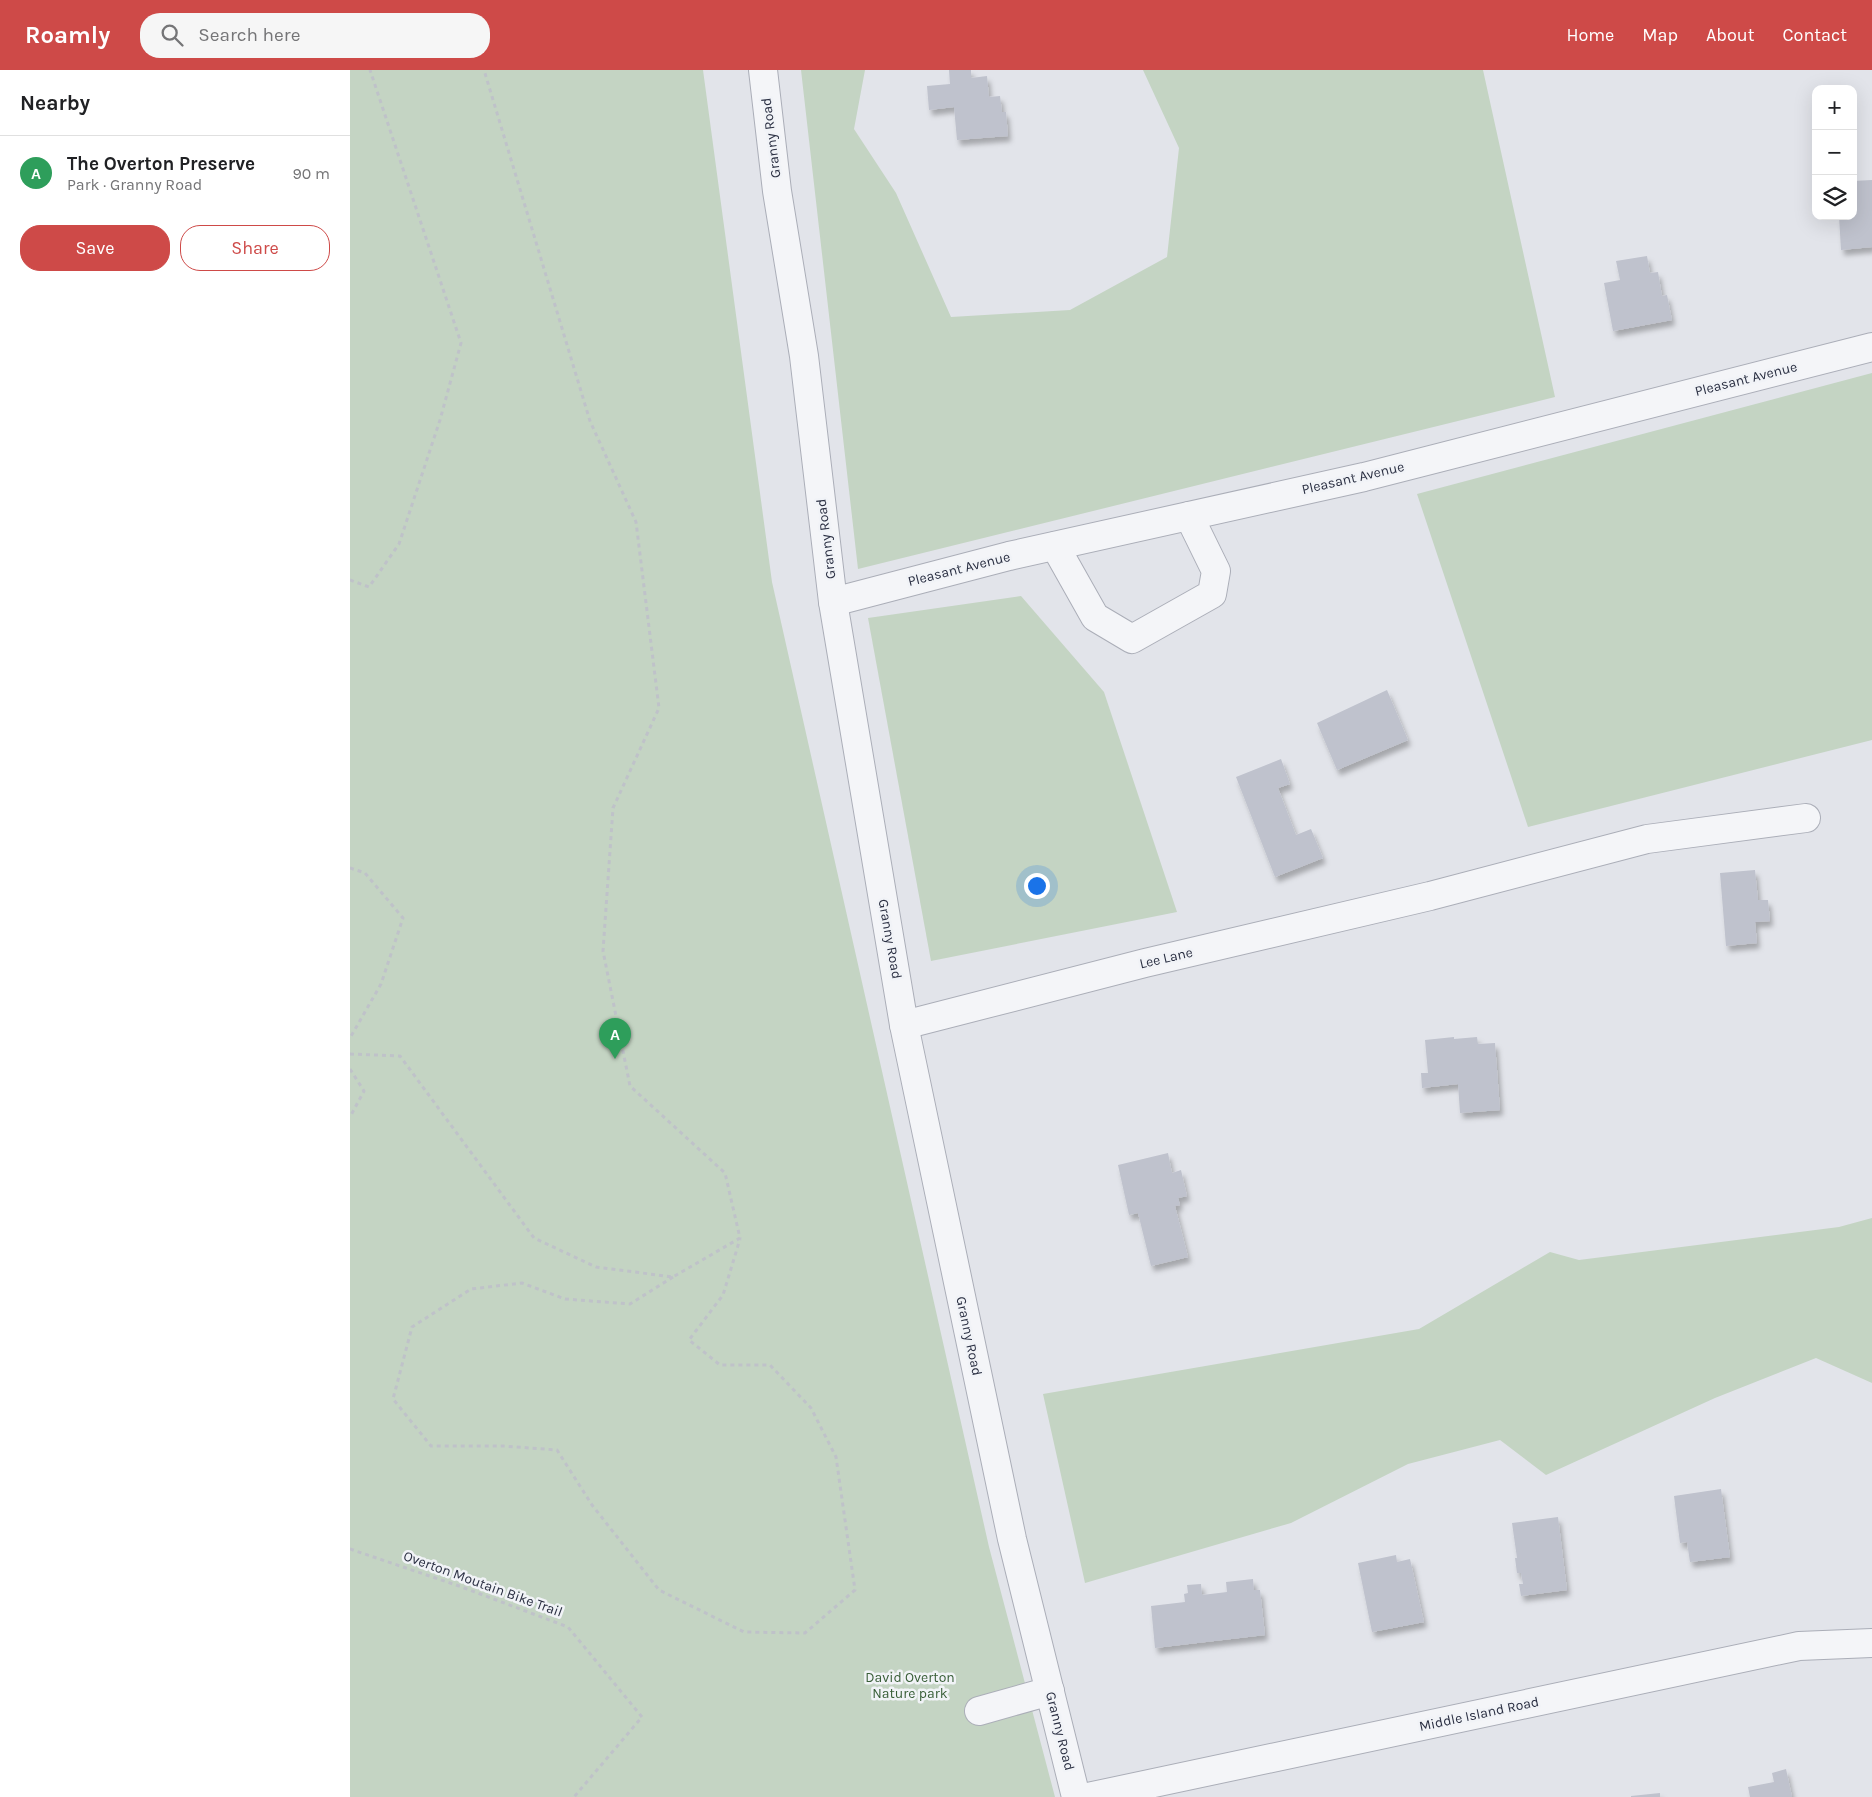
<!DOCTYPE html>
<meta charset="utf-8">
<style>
:root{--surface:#fff;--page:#f6f6f6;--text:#202124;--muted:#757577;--line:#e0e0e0;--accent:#ce4a48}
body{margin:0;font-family:Karla,sans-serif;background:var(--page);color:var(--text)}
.controls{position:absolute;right:15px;top:15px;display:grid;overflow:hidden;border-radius:10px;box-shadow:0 5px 20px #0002}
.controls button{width:45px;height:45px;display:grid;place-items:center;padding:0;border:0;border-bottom:1px solid var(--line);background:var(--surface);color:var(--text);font:25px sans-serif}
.you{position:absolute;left:686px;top:815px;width:18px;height:18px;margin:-12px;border:4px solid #fff;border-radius:50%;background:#1a73e8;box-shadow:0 0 0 8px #1a73e833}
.badge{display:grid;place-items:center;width:32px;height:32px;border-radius:50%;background:var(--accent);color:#fff;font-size:16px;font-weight:700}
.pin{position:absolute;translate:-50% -41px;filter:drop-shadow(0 1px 2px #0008)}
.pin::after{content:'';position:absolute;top:26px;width:18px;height:15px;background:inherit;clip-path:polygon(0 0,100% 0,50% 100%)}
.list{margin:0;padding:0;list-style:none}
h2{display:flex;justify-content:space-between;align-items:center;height:65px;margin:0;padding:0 20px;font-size:21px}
h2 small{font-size:16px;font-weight:400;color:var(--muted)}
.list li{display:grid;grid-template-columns:32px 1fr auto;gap:15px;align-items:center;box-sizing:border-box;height:75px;padding:0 20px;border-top:1px solid var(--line)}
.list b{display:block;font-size:19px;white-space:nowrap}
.list p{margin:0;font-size:16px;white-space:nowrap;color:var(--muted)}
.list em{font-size:16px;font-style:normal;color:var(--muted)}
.actions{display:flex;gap:10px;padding:15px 20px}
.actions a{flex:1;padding:11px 0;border:1px solid var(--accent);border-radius:20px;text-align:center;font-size:18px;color:var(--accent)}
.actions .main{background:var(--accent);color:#fff}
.icon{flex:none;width:28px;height:28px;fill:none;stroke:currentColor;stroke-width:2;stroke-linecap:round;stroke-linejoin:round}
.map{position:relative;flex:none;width:1522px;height:1727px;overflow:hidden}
header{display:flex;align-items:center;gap:30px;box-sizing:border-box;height:70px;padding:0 25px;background:var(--accent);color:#fff}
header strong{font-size:24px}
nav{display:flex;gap:28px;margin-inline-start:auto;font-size:18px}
.search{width:350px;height:45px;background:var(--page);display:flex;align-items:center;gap:12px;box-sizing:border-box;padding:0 18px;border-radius:20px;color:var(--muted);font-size:19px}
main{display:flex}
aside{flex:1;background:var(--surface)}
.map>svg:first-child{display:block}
.green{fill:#c4d4c3}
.building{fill:#bfc2cd;filter:url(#shadow)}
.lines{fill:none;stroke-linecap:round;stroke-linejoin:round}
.minor-casing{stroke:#abaeb8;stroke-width:30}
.path{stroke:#bfc2c9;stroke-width:3;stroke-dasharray:4 4;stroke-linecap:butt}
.minor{stroke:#f4f5f8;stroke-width:28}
.labels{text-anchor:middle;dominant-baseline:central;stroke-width:5;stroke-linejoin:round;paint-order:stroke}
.street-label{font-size:14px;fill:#2a2f42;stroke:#f1f3f7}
.park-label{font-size:14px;fill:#385e37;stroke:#f1f3f7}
</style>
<header>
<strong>Roamly</strong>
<div class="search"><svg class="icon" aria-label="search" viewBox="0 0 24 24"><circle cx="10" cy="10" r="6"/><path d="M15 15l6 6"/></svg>Search here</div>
<nav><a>Home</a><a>Map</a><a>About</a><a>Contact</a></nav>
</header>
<main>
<aside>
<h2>Nearby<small></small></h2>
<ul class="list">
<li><span class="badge" style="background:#2e9e5b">A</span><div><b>The Overton Preserve</b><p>Park · Granny Road</p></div><em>90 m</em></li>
</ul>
<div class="actions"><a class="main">Save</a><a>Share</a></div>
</aside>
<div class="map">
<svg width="1522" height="1727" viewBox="0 0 1522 1727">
<defs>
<filter id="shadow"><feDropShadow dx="3" dy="5.5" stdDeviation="2.5" flood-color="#0004"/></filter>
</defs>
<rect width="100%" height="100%" fill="#e2e4ea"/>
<g class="green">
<polygon points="0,0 353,0 422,512 639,1477 705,1727 0,1727"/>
<polygon points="451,0 515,0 504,59 546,123 601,247 720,240 817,187 829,78 793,0 1133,0 1205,327 508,499"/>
<polygon points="1522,303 1522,670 1178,757 1067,424"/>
<polygon points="671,526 754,622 827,842 581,891 518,548"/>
<polygon points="1522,1148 1522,1313 1466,1288 1365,1328 1196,1405 1150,1370 1058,1394 941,1453 735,1513 693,1324 1069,1259 1200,1182 1229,1190 1489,1157"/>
</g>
<g class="building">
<polygon points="599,0 621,0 621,8 637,6 639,27 650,26 652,42 656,42 658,66 607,70 604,37 579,40 577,16 600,14"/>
<polygon points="1522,110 1522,177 1491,180 1489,146 1503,146 1503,111"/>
<polygon points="1297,186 1300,203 1308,202 1312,226 1317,225 1322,250 1263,261 1254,213 1270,210 1266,191"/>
<polygon points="1037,620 1058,670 987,700 967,653"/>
<polygon points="931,689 940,714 928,718 946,765 961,759 973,788 925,807 886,707"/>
<polygon points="1405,800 1408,830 1418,830 1420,851 1405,852 1407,873 1376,876 1370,803"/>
<polygon points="1104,967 1104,969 1127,967 1128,974 1145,973 1150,1040 1110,1043 1108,1014 1072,1018 1071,1003 1078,1003 1075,970"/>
<polygon points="818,1083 822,1103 831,1100 837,1126 828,1128 830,1135 825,1136 838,1187 801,1196 788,1143 779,1145 768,1095"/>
<polygon points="1371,1419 1380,1487 1340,1492 1337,1472 1330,1473 1324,1426"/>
<polygon points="1208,1447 1217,1520 1171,1526 1169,1514 1173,1514 1171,1503 1167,1503 1165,1488 1167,1488 1162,1453"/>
<polygon points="1046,1485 1047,1492 1060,1489 1074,1552 1022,1562 1008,1493"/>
<polygon points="903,1509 904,1520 910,1520 915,1565 805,1578 801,1536 835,1532 834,1524 838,1523 837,1515 851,1514 852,1525 877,1522 876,1512"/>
<polygon points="1436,1699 1442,1727 1400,1727 1398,1717 1424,1712 1422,1703"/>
<polygon points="1310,1723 1310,1727 1281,1727 1281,1726"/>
</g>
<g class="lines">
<defs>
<g id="minor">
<polyline points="413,0 427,121 454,286 483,532 554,955 662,1469 726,1727"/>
<polyline points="705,476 745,547 782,569 862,524 866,501 839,446"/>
<polyline points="483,532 659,486 1014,407 1522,277"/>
<polyline points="554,955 795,893 1080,826 1297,769 1456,748"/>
<polyline points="629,1641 700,1621"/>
<polyline points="738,1727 1449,1576 1522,1573"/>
</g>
</defs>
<use href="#minor" class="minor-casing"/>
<g class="path">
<polyline points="0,510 19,517 49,474 90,350 111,273 20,0"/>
<polyline points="0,798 15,803 53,848 31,914 0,968"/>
<polyline points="0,984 50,986 184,1168 246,1197 323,1207 390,1168 375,1103 280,1016 253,881 263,738 309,638 286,452 240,351 134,0"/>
<polyline points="0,999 14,1021 0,1047"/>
<polyline points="323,1207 280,1234 215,1229 172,1213 121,1219 62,1257 43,1329 81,1376 153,1376 207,1380 242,1435 309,1520 394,1562 455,1563 505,1520 486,1387 461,1338 420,1295 370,1295 339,1270 373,1225 390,1169"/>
<polyline points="0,1479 109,1516 218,1557 292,1647 224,1727"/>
</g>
<use href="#minor" class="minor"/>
</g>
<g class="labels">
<g class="street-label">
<text transform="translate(421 68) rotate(-97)">Granny Road</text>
<text transform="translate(1396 309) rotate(-14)">Pleasant Avenue</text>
<text transform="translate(1003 408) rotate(-13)">Pleasant Avenue</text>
<text transform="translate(476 469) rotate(-97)">Granny Road</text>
<text transform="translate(609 499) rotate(-14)">Pleasant Avenue</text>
<text transform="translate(540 869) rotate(80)">Granny Road</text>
<text transform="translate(816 888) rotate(-13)">Lee Lane</text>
<text transform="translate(619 1266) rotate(78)">Granny Road</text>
<text transform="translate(133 1514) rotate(20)">Overton Moutain Bike Trail</text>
<text transform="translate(1129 1644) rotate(-12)">Middle Island Road</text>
<text transform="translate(710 1661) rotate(76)">Granny Road</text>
</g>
<g class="park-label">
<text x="560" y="1607">David Overton<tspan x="560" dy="16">Nature park</tspan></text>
</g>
</g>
</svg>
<div class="controls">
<button>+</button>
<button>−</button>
<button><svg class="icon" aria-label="layers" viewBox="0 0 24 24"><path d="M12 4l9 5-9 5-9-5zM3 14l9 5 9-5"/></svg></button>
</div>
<div class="you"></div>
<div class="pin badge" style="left:265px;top:989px;background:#2e9e5b">A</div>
</div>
</main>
